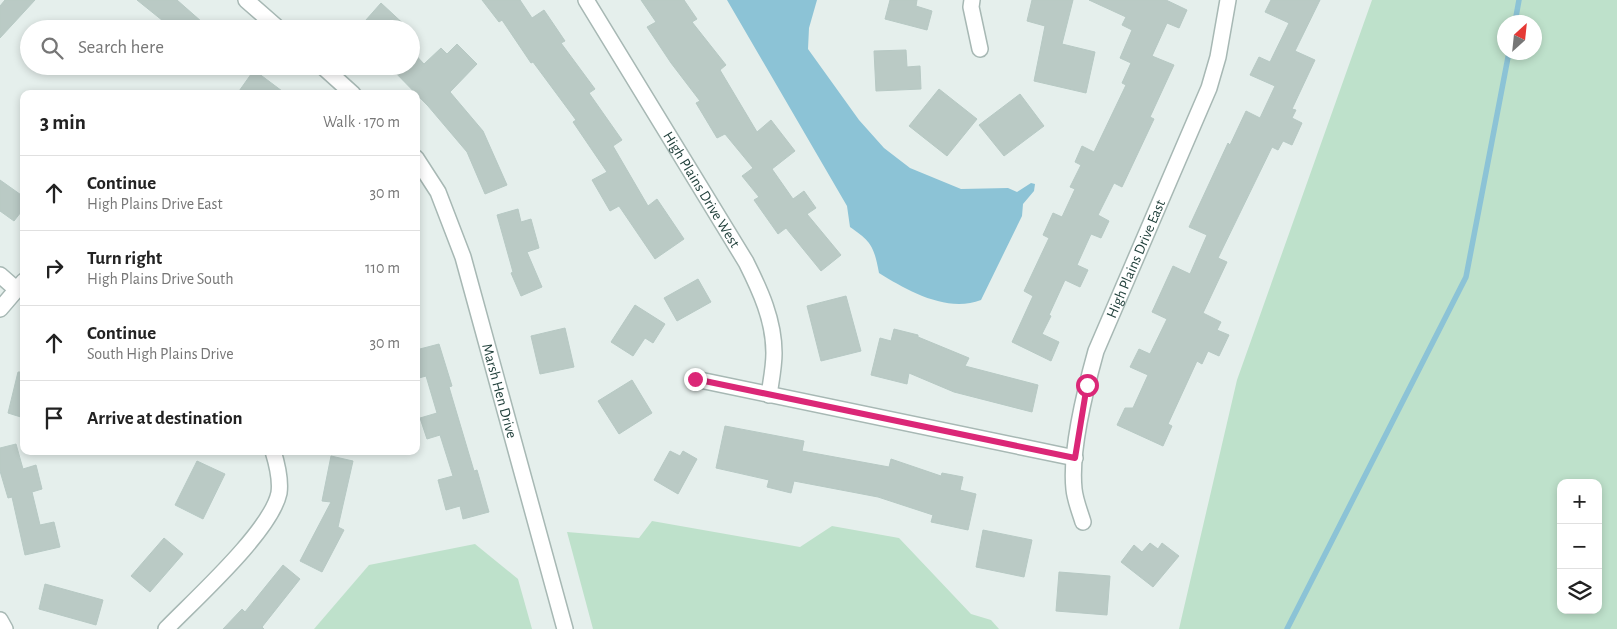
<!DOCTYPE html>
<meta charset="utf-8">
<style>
:root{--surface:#fff;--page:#f6f6f6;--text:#222;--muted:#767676;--line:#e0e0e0}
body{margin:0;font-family:"Alegreya Sans",sans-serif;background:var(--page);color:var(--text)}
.controls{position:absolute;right:15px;bottom:15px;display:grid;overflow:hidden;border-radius:10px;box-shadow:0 2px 8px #0003}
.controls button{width:45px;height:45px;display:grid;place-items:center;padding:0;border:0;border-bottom:1px solid var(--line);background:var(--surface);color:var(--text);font:25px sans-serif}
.compass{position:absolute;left:1497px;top:15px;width:45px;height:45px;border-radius:50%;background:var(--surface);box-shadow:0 2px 8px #0003;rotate:27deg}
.stop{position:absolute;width:15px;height:15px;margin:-11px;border:4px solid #db2777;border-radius:50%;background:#fff}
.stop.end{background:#db2777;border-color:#fff;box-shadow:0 1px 5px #0008}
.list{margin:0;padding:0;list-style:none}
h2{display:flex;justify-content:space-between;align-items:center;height:65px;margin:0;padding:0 20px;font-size:21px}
h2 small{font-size:16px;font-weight:400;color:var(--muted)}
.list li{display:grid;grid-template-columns:32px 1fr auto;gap:15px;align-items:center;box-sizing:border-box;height:75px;padding:0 20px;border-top:1px solid var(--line)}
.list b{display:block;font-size:19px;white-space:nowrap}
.list p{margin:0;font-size:16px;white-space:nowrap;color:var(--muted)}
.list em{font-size:16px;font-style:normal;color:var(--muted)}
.icon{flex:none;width:28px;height:28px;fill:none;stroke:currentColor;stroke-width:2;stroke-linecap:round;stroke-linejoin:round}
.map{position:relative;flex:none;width:1617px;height:629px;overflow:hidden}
.search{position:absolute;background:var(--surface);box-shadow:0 2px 8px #0003;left:20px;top:20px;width:400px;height:55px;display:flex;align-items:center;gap:12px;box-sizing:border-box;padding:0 18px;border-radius:28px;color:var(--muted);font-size:19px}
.panel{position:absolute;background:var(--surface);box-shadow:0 2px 8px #0003;left:20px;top:90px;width:400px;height:365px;border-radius:10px}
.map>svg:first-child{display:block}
.green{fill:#bee1cb;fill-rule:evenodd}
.water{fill:#8cc3d6}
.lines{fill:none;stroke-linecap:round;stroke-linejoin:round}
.stream{stroke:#8cc3d6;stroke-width:5.5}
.building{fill:#bacac5;stroke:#b7c9c4}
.minor-casing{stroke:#a7b8b4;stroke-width:18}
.minor{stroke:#fff;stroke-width:15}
.route{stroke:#db2777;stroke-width:6}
.labels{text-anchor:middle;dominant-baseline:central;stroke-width:4;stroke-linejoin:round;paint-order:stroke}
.street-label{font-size:15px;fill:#23423d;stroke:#f6fbf9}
</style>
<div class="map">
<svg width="1617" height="629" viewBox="0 0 1617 629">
<rect width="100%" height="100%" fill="#e5efec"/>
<g class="green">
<path d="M1372,0H1617V629H1179L1237,380ZM1504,22H1534V52H1504ZM1561,483H1598V610H1561Z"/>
<polygon points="652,521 800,547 832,526 899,538 971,614 991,620 999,629 593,629 567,532 639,538"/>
<polygon points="475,544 518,579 532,629 314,629 369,565"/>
</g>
<path class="water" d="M727,0H817L809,28L808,49L859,120L884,148L910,168L961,189L1008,188L1017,192L1031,183L1035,184L1034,191L1023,204L1022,216L981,300C947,313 908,291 879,273C874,247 872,242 850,227L847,206Z"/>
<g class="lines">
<g class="stream">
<polyline points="1515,22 1519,0"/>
<polyline points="1287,629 1466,277 1509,52"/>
</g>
</g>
<g class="building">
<polygon points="5,0 35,0 0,38 0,6"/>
<polygon points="137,0 177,0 210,29 173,29"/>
<polygon points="482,0 520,0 532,18 544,10 565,41 561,43 595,89 589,93 622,140 613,146 648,206 657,199 684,239 655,259 619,206 610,211 592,180 607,172 573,122 576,120 533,62 531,63 502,20 499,22"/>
<polygon points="641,0 684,0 697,19 692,22 726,65 720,70 757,132 771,120 795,151 772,169 793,199 804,191 816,208 807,214 841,255 821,271 786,228 778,234 754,200 759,197 742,176 753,168 725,134 717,138 696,103 700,101 671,63 647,27 656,22"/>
<polygon points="890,0 917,0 916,6 932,11 927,30 885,19"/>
<polygon points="1032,0 1073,0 1062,44 1095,52 1086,93 1034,81 1045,26 1027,21"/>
<polygon points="1089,0 1166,0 1187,10 1179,28 1167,23 1152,56 1174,65 1150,117 1154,119 1122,187 1114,183 1098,215 1109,221 1101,238 1091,234 1077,265 1088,270 1080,287 1065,280 1049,315 1051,316 1042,334 1059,342 1051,361 1012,342 1033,296 1024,291 1049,238 1043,235 1053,213 1062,217 1075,189 1070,187 1081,165 1075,162 1082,146 1094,152 1126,85 1122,83 1131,63 1120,58 1132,30 1122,25 1126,17"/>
<polygon points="1271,0 1320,0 1295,51 1315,60 1292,109 1296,110 1292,118 1302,123 1292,145 1283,141 1278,150 1272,147 1218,258 1227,262 1203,313 1221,322 1217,330 1229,335 1219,356 1208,351 1202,364 1197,361 1168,424 1172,426 1163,446 1117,425 1125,408 1133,408 1148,375 1130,367 1139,349 1150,354 1167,319 1152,312 1173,266 1190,274 1207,235 1189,227 1228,143 1230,145 1246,111 1260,118 1275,86 1250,75 1259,57 1270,62 1289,23 1265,12"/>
<polygon points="381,3 409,29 358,29"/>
<polygon points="457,44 477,64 450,92 483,131 507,185 485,194 467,152 428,106 389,66 411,66 411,50 424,64 441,48 447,54"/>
<polygon points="906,50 907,67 920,66 921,89 876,91 874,51"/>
<polygon points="254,70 286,94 237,94"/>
<polygon points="939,89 977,119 947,156 909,126"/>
<polygon points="1020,94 1044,126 1004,156 979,125"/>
<polygon points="0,180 24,197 24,208 14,221 0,211"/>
<polygon points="518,209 521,222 531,219 539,248 527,252 542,287 521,296 511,273 513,272 497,215"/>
<polygon points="698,279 711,302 677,321 664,298"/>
<polygon points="846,296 861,351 821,361 807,306"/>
<polygon points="635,305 665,324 653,343 645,338 633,356 611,342"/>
<polygon points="565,328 574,367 540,374 531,336"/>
<polygon points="894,329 918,335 918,337 969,358 965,366 1038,385 1032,412 954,392 909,373 907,384 871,375 880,338 891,341"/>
<polygon points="439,344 452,386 449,387 474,471 477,470 489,512 463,519 460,506 446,510 438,480 453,476 440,435 427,439 420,418 437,413 426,376 419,378 416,367 416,350"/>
<polygon points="18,372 24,372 24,418 8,413"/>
<polygon points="632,380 652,413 619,434 598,401"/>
<polygon points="725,426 804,441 802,451 889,467 891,459 941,476 942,473 963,477 960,490 976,494 968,530 931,522 933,515 878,497 794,481 791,493 767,487 769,480 716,468"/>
<polygon points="16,444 23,469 36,465 42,489 32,492 40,525 54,522 60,547 25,555 12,497 8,498 0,471 0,448"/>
<polygon points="670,451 680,456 683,451 697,459 678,494 654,480"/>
<polygon points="331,456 353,461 338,527 344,530 322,572 300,561 331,502 322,501"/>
<polygon points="197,461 225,474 203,519 175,505"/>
<polygon points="983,530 1032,540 1024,577 976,567"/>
<polygon points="164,538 183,554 150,592 131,576"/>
<polygon points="1150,543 1158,549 1162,543 1179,556 1153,587 1121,562 1134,545 1142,552"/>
<polygon points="283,565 300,579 262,627 264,629 223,629 242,609 245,612"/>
<polygon points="1059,572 1110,576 1107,615 1056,611"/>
<polygon points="45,584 103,600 96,625 39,609"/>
</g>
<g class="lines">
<defs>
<g id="minor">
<polyline points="246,0 279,29"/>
<path id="s1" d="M586,0L746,262C760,290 774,320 774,353C774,367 771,381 769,395"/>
<polyline points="972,0 971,7 980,49"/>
<polyline points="322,66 353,94"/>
<path id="s2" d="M416,158L438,192L463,257L565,629"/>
<polyline points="0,275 16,289"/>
<polyline points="0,309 24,281"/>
<polyline points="695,379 1075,458"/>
<path id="s3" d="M1083,522C1080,512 1075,500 1074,489C1070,452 1086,387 1096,351L1209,88L1218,57L1228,0"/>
<polyline points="0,620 5,629"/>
<path d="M166,629C195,599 271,531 279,493C281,479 277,464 273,451"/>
</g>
</defs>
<use href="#minor" class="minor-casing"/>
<use href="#minor" class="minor"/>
</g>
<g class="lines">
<polyline class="route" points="695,379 1075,458 1087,385"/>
</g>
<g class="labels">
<g class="street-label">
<text stroke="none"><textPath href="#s1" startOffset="222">High Plains Drive West</textPath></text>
<text stroke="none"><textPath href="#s3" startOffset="275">High Plains Drive East</textPath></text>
<text stroke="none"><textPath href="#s2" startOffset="249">Marsh Hen Drive</textPath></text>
</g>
</g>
</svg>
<div class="controls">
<button>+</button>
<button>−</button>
<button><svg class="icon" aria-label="layers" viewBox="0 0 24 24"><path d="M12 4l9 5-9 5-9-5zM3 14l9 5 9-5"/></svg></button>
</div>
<svg class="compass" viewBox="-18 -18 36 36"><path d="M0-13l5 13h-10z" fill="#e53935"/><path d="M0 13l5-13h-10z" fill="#767676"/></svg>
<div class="stop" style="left:1087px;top:385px"></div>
<div class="stop end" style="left:695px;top:379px"></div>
<div class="search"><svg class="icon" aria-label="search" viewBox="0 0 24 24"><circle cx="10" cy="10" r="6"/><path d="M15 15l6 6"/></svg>Search here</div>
<section class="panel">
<h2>3 min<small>Walk · 170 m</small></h2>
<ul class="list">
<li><svg class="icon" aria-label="ahead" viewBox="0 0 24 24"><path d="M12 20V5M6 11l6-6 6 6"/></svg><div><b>Continue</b><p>High Plains Drive East</p></div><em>30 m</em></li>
<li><svg class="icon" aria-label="right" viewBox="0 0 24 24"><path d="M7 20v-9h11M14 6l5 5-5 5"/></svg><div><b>Turn right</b><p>High Plains Drive South</p></div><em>110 m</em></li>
<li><svg class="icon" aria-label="ahead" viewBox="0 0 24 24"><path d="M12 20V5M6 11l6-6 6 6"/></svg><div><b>Continue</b><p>South High Plains Drive</p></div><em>30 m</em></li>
<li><svg class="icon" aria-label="arrive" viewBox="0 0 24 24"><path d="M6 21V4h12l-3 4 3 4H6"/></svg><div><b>Arrive at destination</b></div></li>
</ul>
</section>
</div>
